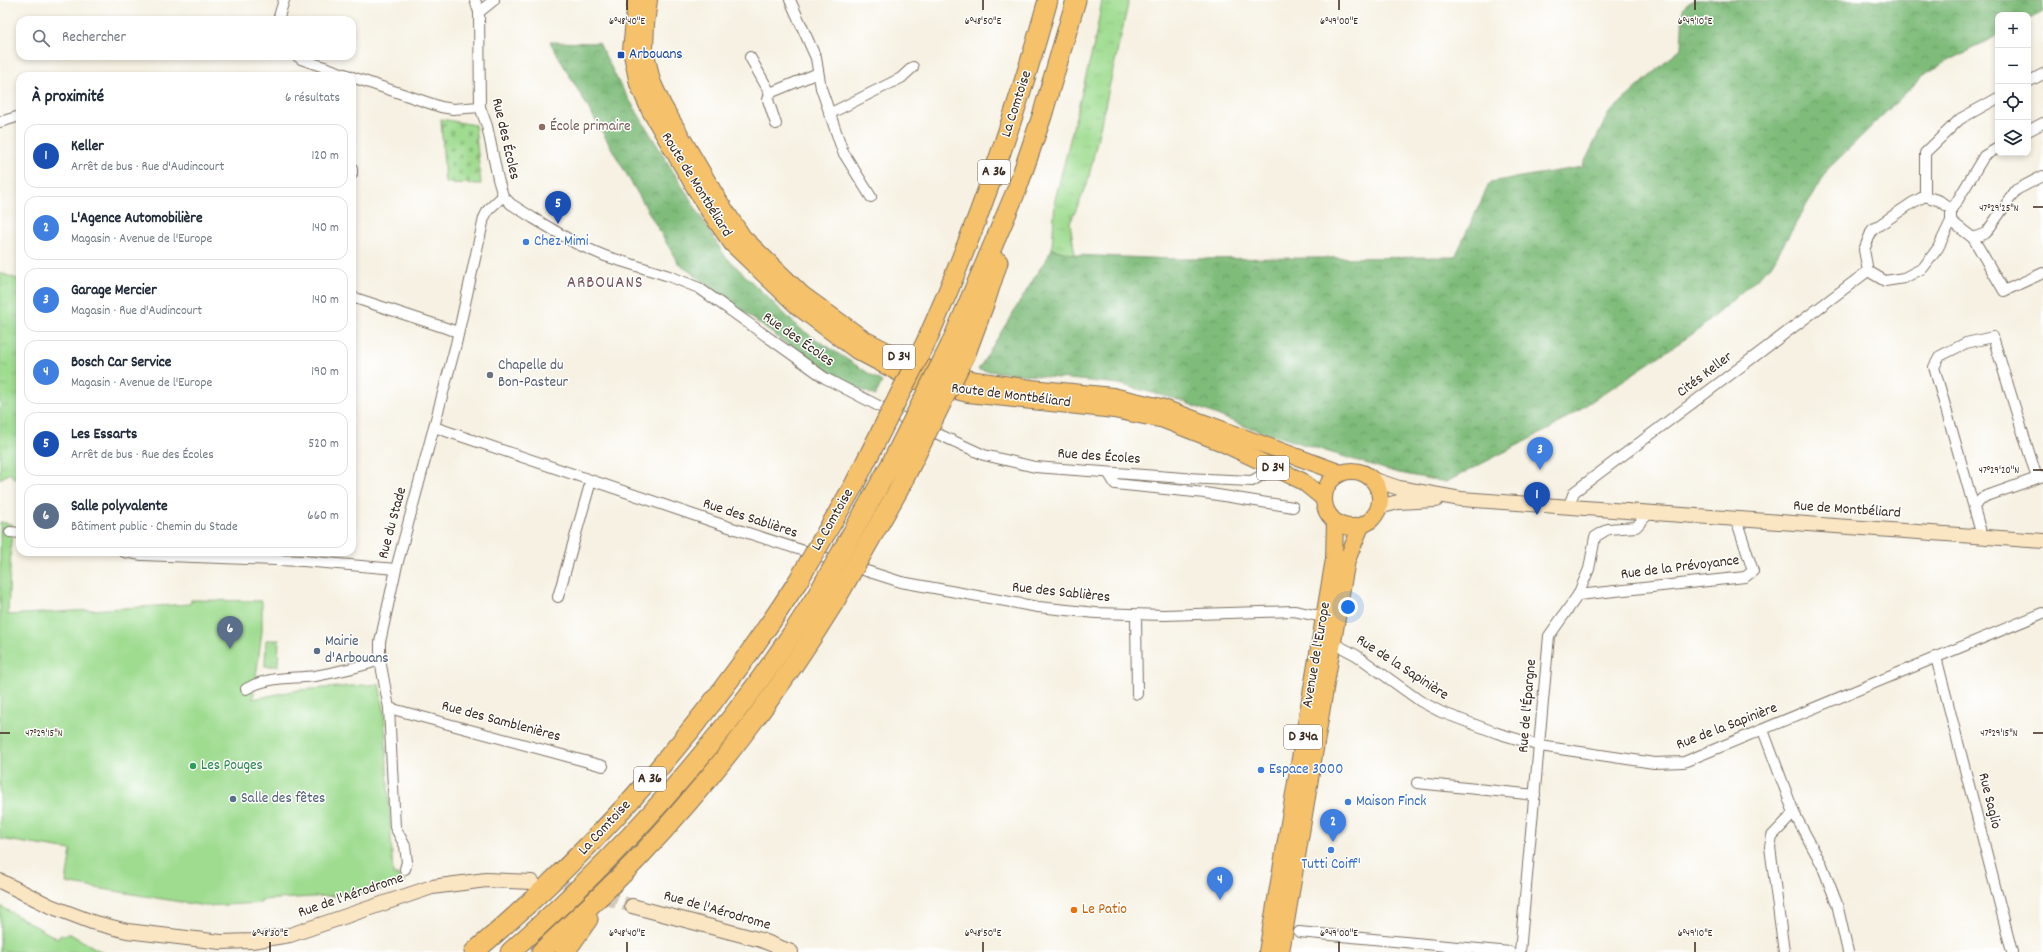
<!DOCTYPE html>
<html lang="fr">
<meta charset="utf-8">
<style>
:root{--surface:#fff;--page:#f6f6f7;--text:#1f2937;--muted:#747a83;--line:#e0e1e3;--accent:#0b8043}
body{margin:0;font-family:Dekko,sans-serif;background:var(--page);color:var(--text)}
.controls{position:absolute;right:12px;top:12px;display:grid;overflow:hidden;border-radius:8px;box-shadow:0 2px 6px #0003}
.controls button{width:36px;height:36px;display:grid;place-items:center;padding:0;border:0;border-bottom:1px solid var(--line);background:var(--surface);color:var(--text);font:20px sans-serif}
.you{position:absolute;left:1348px;top:607px;width:14px;height:14px;margin:-10px;border:3px solid #fff;border-radius:50%;background:#1a73e8;box-shadow:0 0 0 6px #1a73e833}
.badge{display:grid;place-items:center;width:26px;height:26px;border-radius:50%;background:var(--accent);color:#fff;font-size:13px;font-weight:700}
.pin{position:absolute;translate:-50% -33px;filter:drop-shadow(0 1px 2px #0008)}
.pin::after{content:'';position:absolute;top:21px;width:14px;height:12px;background:inherit;clip-path:polygon(0 0,100% 0,50% 100%)}
.list{margin:0;padding:0;list-style:none}
h2{display:flex;justify-content:space-between;align-items:center;height:52px;margin:0;padding:0 16px;font-size:17px}
h2 small{font-size:13px;font-weight:400;color:var(--muted)}
.list li{display:grid;grid-template-columns:26px 1fr auto;gap:12px;align-items:center;box-sizing:border-box;height:64px;margin:0 8px 8px;padding:0 8px;border:1px solid var(--line);border-radius:12px}
.list b{display:block;font-size:15px;white-space:nowrap}
.list p{margin:0;font-size:13px;white-space:nowrap;color:var(--muted)}
.list em{font-size:13px;font-style:normal;color:var(--muted)}
.icon{flex:none;width:22px;height:22px;fill:none;stroke:currentColor;stroke-width:2;stroke-linecap:round;stroke-linejoin:round}
.map{position:relative;flex:none;width:2043px;height:952px;overflow:hidden}
.search{position:absolute;background:var(--surface);box-shadow:0 2px 6px #0003;left:16px;top:16px;width:340px;height:44px;display:flex;align-items:center;gap:10px;box-sizing:border-box;padding:0 14px;border-radius:12px;color:var(--muted);font-size:15px}
.panel{position:absolute;background:var(--surface);box-shadow:0 2px 6px #0003;left:16px;top:72px;width:340px;height:484px;border-radius:12px}
.map>svg:first-child{display:block}
.grass{fill:url(#grass-tufts);stroke:#6d8357}
.forest{fill:url(#forest-crowns);stroke:#5d734c}
.cemetery{fill:url(#cemetery-stones);stroke:#6d8357}
.park{fill:url(#park-crowns);stroke:#6d8357}
.garden{fill:#9fdc90;stroke:#6d8357}
.lines{fill:none;stroke-linecap:round;stroke-linejoin:round}
.secondary-tunnel{stroke:#d1c9bb;stroke-width:14;stroke-dasharray:14 7;stroke-linecap:butt}
.street-casing{stroke:#7c7063;stroke-width:12}
.secondary-casing{stroke:#7c7063;stroke-width:16}
.primary-casing{stroke:#7c7063;stroke-width:18}
.highway-casing{stroke:#7c7063;stroke-width:21}
.street{stroke:#fff;stroke-width:10}
.secondary{stroke:#fbe6c4;stroke-width:14}
.primary{stroke:#f5c16b;stroke-width:16}
.highway{stroke:#f5c16b;stroke-width:19}
.highway-bridge-casing{stroke:#7c7063;stroke-width:21;stroke-linecap:butt}
.highway-bridge{stroke:#f5c16b;stroke-width:19}
.ticks{fill:none;stroke:#3b2a1e;stroke-width:1.5}
.transit-dot{fill:#1a4fb4;stroke:#fff;stroke-width:1.5}
.education-dot{fill:#8d6e63;stroke:#fff;stroke-width:1.5}
.shop-dot{fill:#3f7fe0;stroke:#fff;stroke-width:1.5}
.worship-dot{fill:#6b7280;stroke:#fff;stroke-width:1.5}
.service-dot{fill:#5c6f8a;stroke:#fff;stroke-width:1.5}
.leisure-dot{fill:#2e9e5b;stroke:#fff;stroke-width:1.5}
.food-dot{fill:#e8710a;stroke:#fff;stroke-width:1.5}
.labels{text-anchor:middle;dominant-baseline:central;stroke-width:3;stroke-linejoin:round;paint-order:stroke}
.shield{fill:#fff;stroke:#766a62;stroke-width:1}
.shield-label{font-size:14px;font-weight:bold;fill:#3b2a1e}
.transit-label{font-size:15px;fill:#164399;stroke:#fff;text-anchor:start}
.street-label{font-size:15px;fill:#3b2a1e;stroke:#fff}
.education-label{font-size:15px;fill:#785e54;stroke:#fff;text-anchor:start}
.shop-label{font-size:15px;fill:#366cbe;stroke:#fff;text-anchor:start}
.worship-label{font-size:15px;fill:#5b616d;stroke:#fff;text-anchor:start}
.service-label{font-size:15px;fill:#4e5e75;stroke:#fff;text-anchor:start}
.leisure-label{font-size:15px;fill:#27864d;stroke:#fff;text-anchor:start}
.food-label{font-size:15px;fill:#c56008;stroke:#fff;text-anchor:start}
.quarter-label{font-size:17px;letter-spacing:1px;fill:#75535f;stroke:#fff}
.ticks-label{font-size:10px;text-anchor:middle;fill:#3b2a1e;stroke:#fff;stroke-width:3;stroke-linejoin:round;paint-order:stroke}
</style>
<div class="map">
<svg width="2043" height="952" viewBox="0 0 2043 952">
<defs>
<pattern id="grass-tufts" width="24" height="20" patternUnits="userSpaceOnUse"><rect width="24" height="20" fill="#9fdc90"/><path d="M3 7l-1-3M5 7V3M7 7l1-3M15 17l-1-3M17 17v-4M19 17l1-3" fill="none" stroke="#8abd7c"/></pattern>
<pattern id="forest-crowns" width="20" height="18" patternUnits="userSpaceOnUse"><rect width="20" height="18" fill="#7fbc7a"/><path d="M2 6a3 3 0 1 1 6 0M12 15a3 3 0 1 1 6 0" fill="none" stroke="#699963"/></pattern>
<pattern id="cemetery-stones" width="16" height="16" patternUnits="userSpaceOnUse"><rect width="16" height="16" fill="#9fdc90"/><path d="M2 7V4a2 2 0 0 1 4 0v3zM10 15v-3a2 2 0 0 1 4 0v3z" fill="#8abd7c"/></pattern>
<pattern id="park-crowns" width="20" height="18" patternUnits="userSpaceOnUse"><rect width="20" height="18" fill="#9fdc90"/><path d="M2 6a3 3 0 1 1 6 0M12 15a3 3 0 1 1 6 0" fill="none" stroke="#8abd7c"/></pattern>
</defs>
<rect width="100%" height="100%" fill="#fff"/>
<filter id="ink" filterUnits="userSpaceOnUse"><feTurbulence type="fractalNoise" baseFrequency=".025" numOctaves="2"/><feDisplacementMap in="SourceGraphic" scale="8" xChannelSelector="R" yChannelSelector="G"/><feConvolveMatrix kernelMatrix="1 2 1 2 8 2 1 2 1" color-interpolation-filters="sRGB"/></filter>
<filter id="wash" filterUnits="userSpaceOnUse"><feTurbulence type="fractalNoise" baseFrequency=".012" numOctaves="4" result="noise"/><feDisplacementMap in="SourceGraphic" scale="16" xChannelSelector="R" yChannelSelector="G"/><feGaussianBlur stdDeviation="0.9" result="paint"/><feColorMatrix in="noise" values="0 0 0 0 0 0 0 0 0 0 0 0 0 0 0 0 0 1.4 0 .05"/><feComposite in="paint" operator="in"/></filter>
<g filter="url(#wash)">
<rect width="100%" height="100%" fill="#f6f1e2"/>
<g class="grass">
<polygon points="1102,0 1129,0 1087,185 1070,223 1075,255 1052,249 1055,200 1095,40"/>
<polygon points="0,273 20,280 20,480 14,479 10,473 0,479"/>
</g>
<g class="forest">
<polygon points="1693,0 2043,0 2043,12 2028,20 2028,15 1998,15 1998,35 1926,73 1827,170 1771,266 1697,331 1553,427 1446,482 1394,472 1247,427 1179,400 1119,384 978,370 1052,249 1075,255 1172,259 1455,257 1490,182 1582,167 1609,113 1681,48 1683,8"/>
<polygon points="550,42 599,43 619,83 725,256 799,328 882,382 875,396 819,368 678,263"/>
</g>
<polygon class="cemetery" points="441,119 475,125 481,184 445,183"/>
<polygon class="park" points="266,640 279,640 278,666 265,666"/>
<g class="garden">
<polygon points="0,522 12,524 8,615 190,604 191,600 262,601 262,631 253,699 298,690 379,684 384,709 393,875 398,875 399,879 404,879 404,883 363,894 261,900 261,903 205,906 66,883 71,850 0,839"/>
<polygon points="0,906 58,939 60,935 70,934 102,952 0,952"/>
</g>
</g>
<g filter="url(#ink)">
<g class="lines">
<polyline class="secondary-tunnel" points="542,883 584,891 632,906"/>
<defs>
<g id="street">
<polyline points="475,0 479,12 480,107 487,126 498,179 503,196 511,204 533,218 577,244 605,256 669,276 699,288 825,378 892,413 984,455 1035,467 1184,478 1252,481 1274,468"/>
<polyline points="790,0 816,58 821,88 843,152 871,197"/>
<polyline points="479,12 494,0"/>
<polyline points="278,20 284,0"/>
<polyline points="297,56 301,59 350,76"/>
<polyline points="750,57 770,93 818,73"/>
<polyline points="352,77 441,107 453,109 480,107"/>
<polyline points="2028,82 2043,74"/>
<polyline points="770,93 768,100 776,124"/>
<polyline points="829,114 901,78 913,67"/>
<polyline points="0,122 20,116"/>
<polyline points="2028,131 2043,123"/>
<polyline points="352,168 352,174"/>
<polyline points="1925,196 1925,153 1960,119 1998,98"/>
<polyline points="1951,221 1973,238 1986,233 2016,190 2043,176"/>
<polyline points="1973,238 2004,291 2043,273"/>
<polyline points="1868,271 1864,250 1872,230 1912,203 1925,196 1940,201 1951,209"/>
<polyline points="352,297 458,332"/>
<polyline points="434,427 726,526 901,582 1038,607 1096,613 1164,615 1294,611 1324,617"/>
<polyline points="1109,474 1115,484 1205,493 1293,507"/>
<polyline points="1974,506 1984,497 2043,476"/>
<polyline points="1568,508 1574,492 1868,271 1885,281 1904,278 1923,268 1938,248 1951,221 1951,209 1956,203 1984,156 1998,148"/>
<polyline points="10,532 20,533"/>
<polyline points="1982,536 1934,367 1940,356 1966,343 1993,337 2037,478"/>
<polyline points="124,552 142,555 303,561 396,569"/>
<polyline points="1578,595 1745,577 1753,571 1736,519"/>
<polyline points="558,597 591,481"/>
<polyline points="1136,615 1137,694"/>
<polyline points="1333,643 1356,655 1420,701 1441,712 1497,733 1540,746 1654,763 1684,762 2043,613"/>
<polyline points="1936,657 2012,952"/>
<path d="M246,689C267,676 291,679 315,676C337,672 359,667 380,660"/>
<polyline points="389,708 603,766"/>
<polyline points="1763,730 1794,813 1822,865 1837,904 1848,952"/>
<polyline points="1417,783 1535,795"/>
<polyline points="405,869 407,862 405,846 395,827 389,708 380,660 380,642 396,569 456,344 484,218 488,210 503,196"/>
<polyline points="1299,932 1510,952"/>
<polyline points="1520,952 1549,636 1578,595 1589,569 1595,537 1608,529 1636,527 1649,513"/>
<polyline points="1784,952 1770,847 1772,836 1794,813"/>
</g>
<g id="secondary">
<polyline points="1372,479 1399,488 1461,499 2043,541"/>
<polyline points="1379,507 1398,502 1436,500"/>
<polyline points="0,881 50,906 92,922 127,931 221,942 252,941 290,935 432,887 486,880 532,882"/>
<polyline points="632,906 761,940 791,952"/>
</g>
<g id="primary">
<polyline points="636,0 631,50 638,84 650,111 706,207 732,244 798,307 857,351 912,380 968,394 1114,410 1164,420 1220,442 1302,481 1323,498"/>
<polyline points="649,0 646,24 645,49 652,81 663,105 718,199 743,237 802,294 864,339 917,366 976,380 1031,388 1113,396 1161,407 1341,473"/>
<circle cx="1352" cy="499" r="28"/>
<polyline points="1267,952 1334,559 1335,522"/>
<polyline points="1281,952 1342,588 1347,560 1361,526"/>
</g>
<g id="highway">
<path d="M927,340C976,230 1016,116 1048,0"/>
<polyline points="950,346 1017,189 1042,116 1076,0"/>
<polyline points="966,353 986,299 998,262"/>
<path d="M474,952C600,845 709,720 798,581"/>
<path d="M510,952C629,847 735,727 819,592"/>
<path d="M541,952C575,920 609,889 641,855C714,777 779,692 835,601"/>
<polyline points="565,952 588,919"/>
</g>
</defs>
<use href="#street" class="street-casing"/>
<use href="#secondary" class="secondary-casing"/>
<use href="#primary" class="primary-casing"/>
<use href="#highway" class="highway-casing"/>
<use href="#street" class="street"/>
<use href="#secondary" class="secondary"/>
<use href="#primary" class="primary"/>
<use href="#highway" class="highway"/>
<defs>
<g id="highway-bridge">
<polyline points="798,581 854,485 927,340"/>
<polyline points="819,592 891,464 950,346"/>
<polyline points="835,601 898,491 966,353"/>
</g>
</defs>
<use href="#highway-bridge" class="highway-bridge-casing"/>
<use href="#highway-bridge" class="highway-bridge"/>
</g>
</g>
<path class="ticks" d="M627,0V10M983,0V10M1339,0V10M1695,0V10M2033,207H2043M2033,470H2043M0,733H10M2033,733H2043M270,942V952M627,942V952M983,942V952M1339,942V952M1695,942V952"/>
<rect class="transit-dot" x="617" y="51" width="8" height="8" rx="2"/>
<circle class="education-dot" cx="542" cy="127" r="4"/>
<g class="shop-dot">
<circle cx="526" cy="242" r="4"/>
<circle cx="1261" cy="770" r="4"/>
<circle cx="1348" cy="802" r="4"/>
<circle cx="1331" cy="850" r="4"/>
</g>
<circle class="worship-dot" cx="490" cy="375" r="4"/>
<g class="service-dot">
<circle cx="317" cy="651" r="4"/>
<circle cx="233" cy="799" r="4"/>
</g>
<circle class="leisure-dot" cx="193" cy="766" r="4"/>
<circle class="food-dot" cx="1074" cy="910" r="4"/>
<g class="labels">
<g class="shield">
<rect x="978" y="160" width="32" height="24" rx="3"/>
<rect x="883" y="345" width="32" height="24" rx="3"/>
<rect x="1257" y="456" width="32" height="24" rx="3"/>
<rect x="1284" y="725" width="38" height="24" rx="3"/>
<rect x="634" y="767" width="32" height="24" rx="3"/>
</g>
<g class="shield-label">
<text x="994" y="172">A 36</text>
<text x="899" y="357">D 34</text>
<text x="1273" y="468">D 34</text>
<text x="1303" y="737">D 34a</text>
<text x="650" y="779">A 36</text>
</g>
<g class="transit-label">
<text x="629" y="55">Arbouans</text>
</g>
<g class="street-label">
<text transform="translate(1017 104) rotate(-72)">La Comtoise</text>
<text transform="translate(505 139) rotate(77)">Rue des Écoles</text>
<text transform="translate(696 185) rotate(58)">Route de Montbéliard</text>
<text transform="translate(798 340) rotate(35)">Rue des Écoles</text>
<text transform="translate(1705 375) rotate(-37)">Cités Keller</text>
<text transform="translate(1011 396) rotate(7)">Route de Montbéliard</text>
<text transform="translate(1099 457) rotate(4)">Rue des Écoles</text>
<text transform="translate(1847 510) rotate(4)">Rue de Montbéliard</text>
<text transform="translate(750 519) rotate(18)">Rue des Sablières</text>
<text transform="translate(833 520) rotate(-60)">La Comtoise</text>
<text transform="translate(393 523) rotate(-75)">Rue du Stade</text>
<text transform="translate(1680 568) rotate(-7)">Rue de la Prévoyance</text>
<text transform="translate(1061 593) rotate(6)">Rue des Sablières</text>
<text transform="translate(1317 655) rotate(-80)">Avenue de l'Europe</text>
<text transform="translate(1402 668) rotate(33)">Rue de la Sapinière</text>
<text transform="translate(1528 706) rotate(-85)">Rue de l'Épargne</text>
<text transform="translate(501 722) rotate(15)">Rue des Samblenières</text>
<text transform="translate(1727 727) rotate(-21)">Rue de la Sapinière</text>
<text transform="translate(1989 801) rotate(76)">Rue Saglio</text>
<text transform="translate(605 828) rotate(-47)">La Comtoise</text>
<text transform="translate(351 896) rotate(-19)">Rue de l'Aérodrome</text>
<text transform="translate(717 911) rotate(16)">Rue de l'Aérodrome</text>
</g>
<g class="education-label">
<text x="550" y="127">École primaire</text>
</g>
<g class="shop-label">
<text x="534" y="242">Chez Mimi</text>
<text x="1269" y="770">Espace 3000</text>
<text x="1356" y="802">Maison Finck</text>
<text x="1331" y="865" text-anchor="middle">Tutti Coiff'</text>
</g>
<g class="worship-label">
<text x="498" y="366">Chapelle du<tspan x="498" dy="17">Bon-Pasteur</tspan></text>
</g>
<g class="service-label">
<text x="325" y="642">Mairie<tspan x="325" dy="17">d'Arbouans</tspan></text>
<text x="241" y="799">Salle des fêtes</text>
</g>
<g class="leisure-label">
<text x="201" y="766">Les Pouges</text>
</g>
<g class="food-label">
<text x="1082" y="910">Le Patio</text>
</g>
<g class="quarter-label">
<text x="605" y="284">ARBOUANS</text>
</g>
</g>
<g class="ticks-label">
<text x="627" y="24">6°48'40"E</text>
<text x="983" y="24">6°48'50"E</text>
<text x="1339" y="24">6°49'00"E</text>
<text x="1695" y="24">6°49'10"E</text>
<text x="1999" y="211">47°29'25"N</text>
<text x="1999" y="473">47°29'20"N</text>
<text x="44" y="736">47°29'15"N</text>
<text x="1999" y="736">47°29'15"N</text>
<text x="270" y="936">6°48'30"E</text>
<text x="627" y="936">6°48'40"E</text>
<text x="983" y="936">6°48'50"E</text>
<text x="1339" y="936">6°49'00"E</text>
<text x="1695" y="936">6°49'10"E</text>
</g>
</svg>
<div class="controls">
<button>+</button>
<button>−</button>
<button><svg class="icon" aria-label="locate" viewBox="0 0 24 24"><circle cx="12" cy="12" r="6"/><path d="M12 2v4M12 18v4M2 12h4M18 12h4"/></svg></button>
<button><svg class="icon" aria-label="layers" viewBox="0 0 24 24"><path d="M12 4l9 5-9 5-9-5zM3 14l9 5 9-5"/></svg></button>
</div>
<div class="you"></div>
<div class="pin badge" style="left:1537px;top:515px;background:#1a4fb4">1</div>
<div class="pin badge" style="left:1333px;top:842px;background:#3f7fe0">2</div>
<div class="pin badge" style="left:1540px;top:470px;background:#3f7fe0">3</div>
<div class="pin badge" style="left:1220px;top:900px;background:#3f7fe0">4</div>
<div class="pin badge" style="left:558px;top:224px;background:#1a4fb4">5</div>
<div class="pin badge" style="left:230px;top:649px;background:#5c6f8a">6</div>
<div class="search"><svg class="icon" aria-label="search" viewBox="0 0 24 24"><circle cx="10" cy="10" r="6"/><path d="M15 15l6 6"/></svg>Rechercher</div>
<section class="panel">
<h2>À proximité<small>6 résultats</small></h2>
<ul class="list">
<li><span class="badge" style="background:#1a4fb4">1</span><div><b>Keller</b><p>Arrêt de bus · Rue d'Audincourt</p></div><em>120 m</em></li>
<li><span class="badge" style="background:#3f7fe0">2</span><div><b>L'Agence Automobilière</b><p>Magasin · Avenue de l'Europe</p></div><em>140 m</em></li>
<li><span class="badge" style="background:#3f7fe0">3</span><div><b>Garage Mercier</b><p>Magasin · Rue d'Audincourt</p></div><em>140 m</em></li>
<li><span class="badge" style="background:#3f7fe0">4</span><div><b>Bosch Car Service</b><p>Magasin · Avenue de l'Europe</p></div><em>190 m</em></li>
<li><span class="badge" style="background:#1a4fb4">5</span><div><b>Les Essarts</b><p>Arrêt de bus · Rue des Écoles</p></div><em>520 m</em></li>
<li><span class="badge" style="background:#5c6f8a">6</span><div><b>Salle polyvalente</b><p>Bâtiment public · Chemin du Stade</p></div><em>660 m</em></li>
</ul>
</section>
</div>
